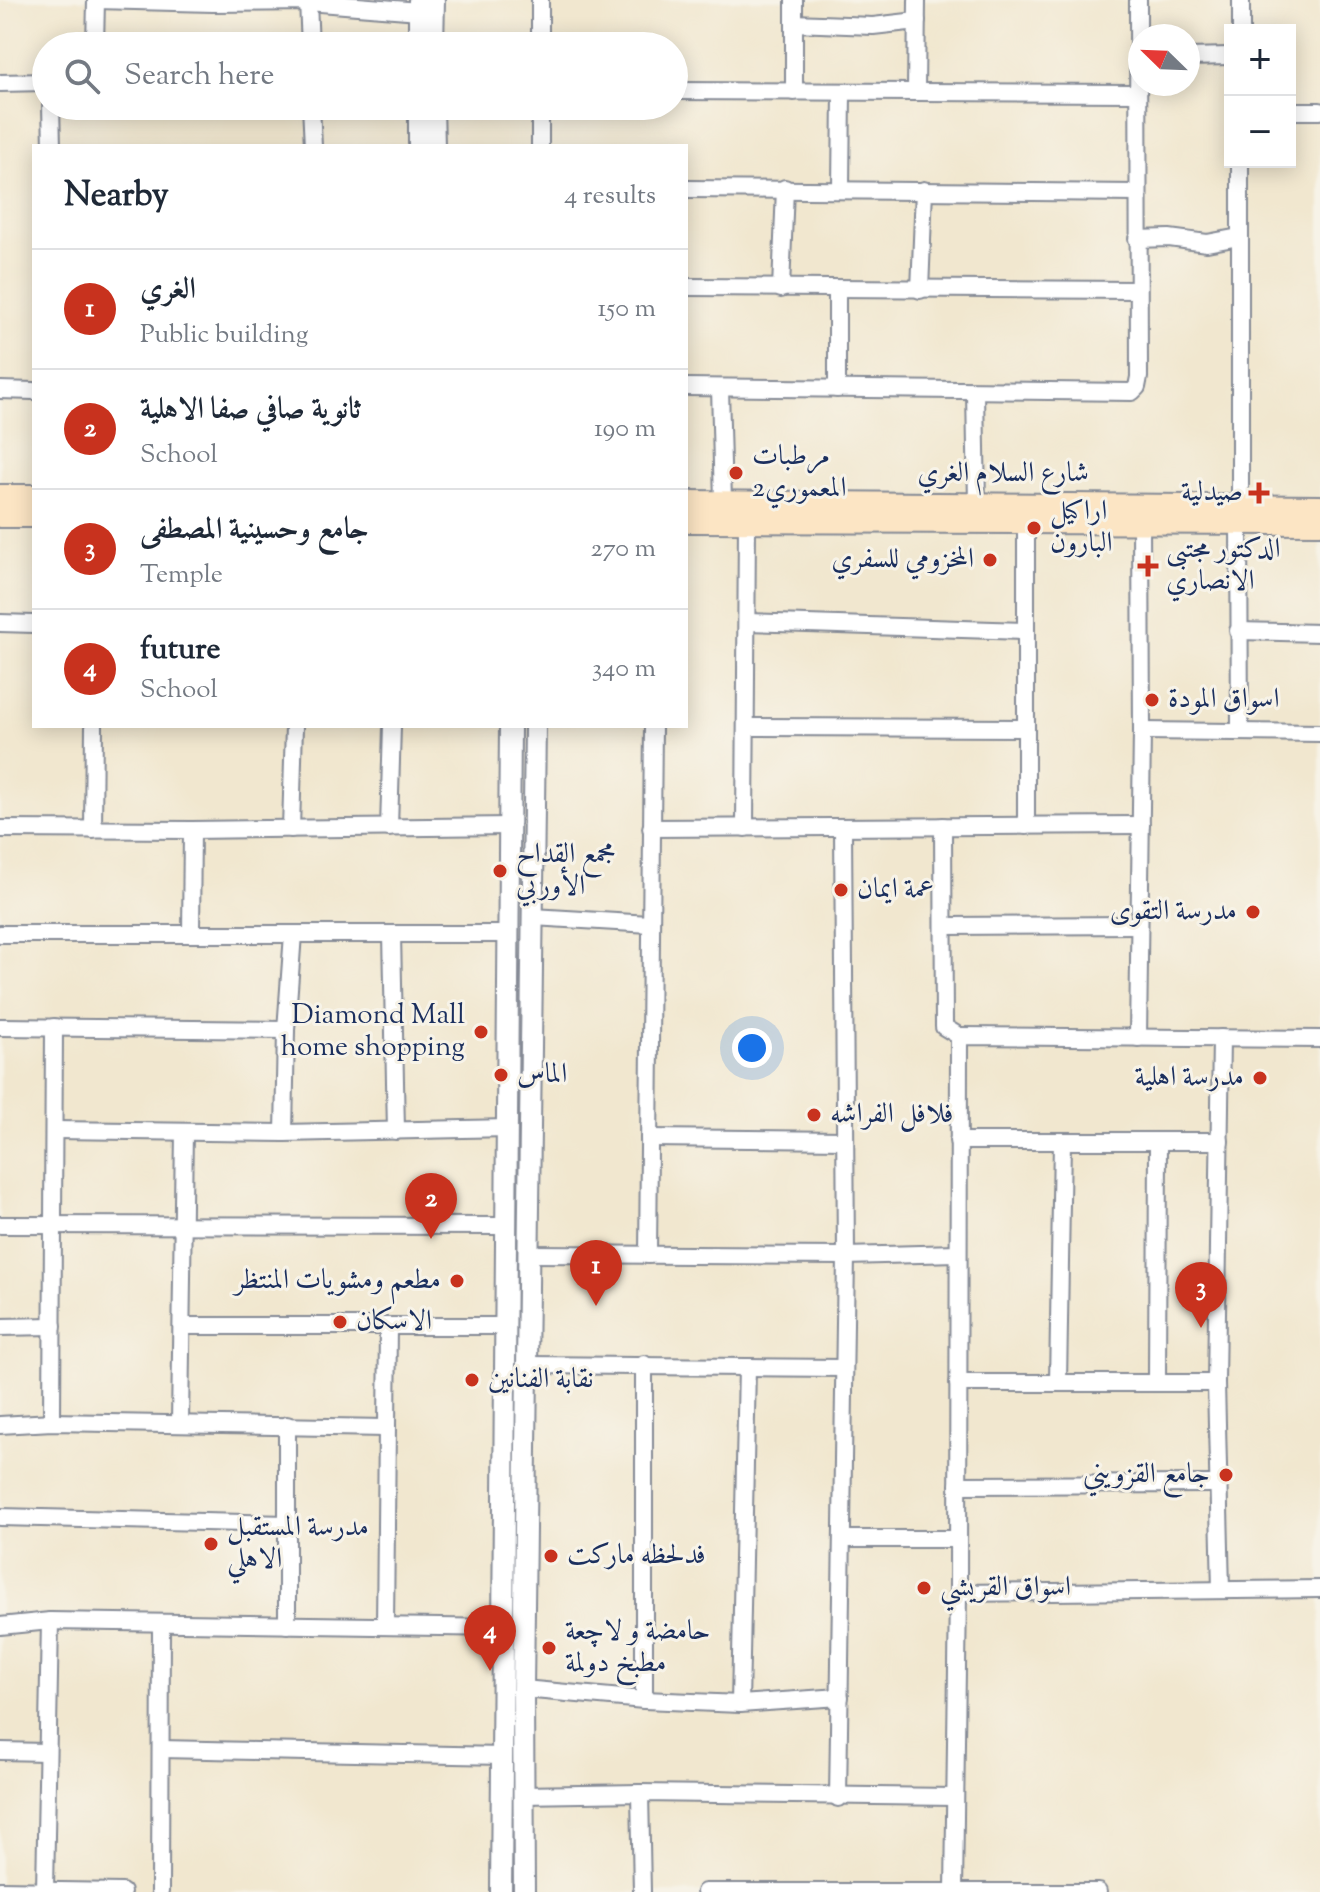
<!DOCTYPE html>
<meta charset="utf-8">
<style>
:root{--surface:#fff;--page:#f6f6f7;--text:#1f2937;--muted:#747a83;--line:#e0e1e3;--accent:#c8321e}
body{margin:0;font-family:"Sorts Mill Goudy",Amiri,serif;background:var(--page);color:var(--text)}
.controls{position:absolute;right:24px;top:24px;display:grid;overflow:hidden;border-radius:0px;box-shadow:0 4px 20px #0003}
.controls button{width:72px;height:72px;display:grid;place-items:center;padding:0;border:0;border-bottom:2px solid var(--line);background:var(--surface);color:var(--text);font:40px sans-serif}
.compass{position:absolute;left:1128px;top:24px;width:72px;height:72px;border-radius:50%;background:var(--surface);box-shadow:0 4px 20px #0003;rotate:293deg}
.you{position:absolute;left:752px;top:1048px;width:28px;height:28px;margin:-20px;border:6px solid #fff;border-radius:50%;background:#1a73e8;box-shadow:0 0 0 12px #1a73e833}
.badge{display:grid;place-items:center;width:52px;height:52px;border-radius:50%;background:var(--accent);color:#fff;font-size:26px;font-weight:700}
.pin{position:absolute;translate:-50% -66px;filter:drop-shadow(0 2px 4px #0008)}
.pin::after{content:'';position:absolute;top:42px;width:28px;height:24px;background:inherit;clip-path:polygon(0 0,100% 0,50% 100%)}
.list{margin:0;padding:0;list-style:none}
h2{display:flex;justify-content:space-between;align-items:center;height:104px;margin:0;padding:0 32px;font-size:34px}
h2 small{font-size:26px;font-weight:400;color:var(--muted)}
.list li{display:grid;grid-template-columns:52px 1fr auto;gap:24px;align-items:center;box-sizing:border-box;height:120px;padding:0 32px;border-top:2px solid var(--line)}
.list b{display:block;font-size:30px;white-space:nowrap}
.list p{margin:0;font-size:26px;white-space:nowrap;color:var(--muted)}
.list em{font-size:26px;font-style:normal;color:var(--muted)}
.icon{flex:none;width:44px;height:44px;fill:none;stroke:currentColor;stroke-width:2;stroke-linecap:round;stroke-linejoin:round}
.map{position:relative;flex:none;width:1320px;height:1892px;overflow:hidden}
.search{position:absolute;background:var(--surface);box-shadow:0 4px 20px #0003;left:32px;top:32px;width:656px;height:88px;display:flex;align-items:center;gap:20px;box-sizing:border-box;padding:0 28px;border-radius:44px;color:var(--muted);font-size:30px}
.panel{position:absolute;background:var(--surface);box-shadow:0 4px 20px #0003;left:32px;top:144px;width:656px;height:584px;border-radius:0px}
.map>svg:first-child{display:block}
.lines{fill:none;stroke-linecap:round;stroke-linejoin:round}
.minor-casing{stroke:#868b96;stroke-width:20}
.tertiary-casing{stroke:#868b96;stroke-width:24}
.secondary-casing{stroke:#868b96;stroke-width:26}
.minor{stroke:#fff;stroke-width:16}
.tertiary{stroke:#fff;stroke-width:20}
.secondary{stroke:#fce5c4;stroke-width:22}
.poi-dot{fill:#c8321e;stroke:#f7f3e8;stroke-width:3}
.labels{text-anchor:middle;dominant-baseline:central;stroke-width:6;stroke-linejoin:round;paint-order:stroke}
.poi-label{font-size:28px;fill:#1b2f5e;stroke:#f7f3e8;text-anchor:start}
.street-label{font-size:28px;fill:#1b2f5e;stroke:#f7f3e8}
</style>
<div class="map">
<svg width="1320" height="1892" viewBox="0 0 1320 1892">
<rect width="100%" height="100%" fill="#f7f3e8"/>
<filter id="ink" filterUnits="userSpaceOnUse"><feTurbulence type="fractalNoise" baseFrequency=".0125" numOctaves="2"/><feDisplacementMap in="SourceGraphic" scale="16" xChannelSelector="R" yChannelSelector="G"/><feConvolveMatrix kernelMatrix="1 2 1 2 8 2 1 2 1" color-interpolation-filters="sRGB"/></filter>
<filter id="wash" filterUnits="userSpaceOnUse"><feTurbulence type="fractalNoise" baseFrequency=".006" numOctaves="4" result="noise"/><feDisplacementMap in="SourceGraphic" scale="32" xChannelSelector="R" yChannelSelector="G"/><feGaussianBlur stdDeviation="1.8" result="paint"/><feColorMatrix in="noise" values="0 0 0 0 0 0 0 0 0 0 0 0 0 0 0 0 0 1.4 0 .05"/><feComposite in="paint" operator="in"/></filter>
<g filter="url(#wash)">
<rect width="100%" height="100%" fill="#f1e7cf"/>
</g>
<g filter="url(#ink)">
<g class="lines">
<defs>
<g id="minor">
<polyline points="96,0 213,3 308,2 419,11"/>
<polyline points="540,0 540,46"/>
<polyline points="794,0 794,92"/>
<polyline points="308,2 310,46"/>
<polyline points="794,23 873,26 917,21"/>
<polyline points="1241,30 1241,0"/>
<polyline points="95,46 96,0"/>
<polyline points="1188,57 1230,56"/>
<polyline points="0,83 46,82"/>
<polyline points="674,91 1138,93"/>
<polyline points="916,92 917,0"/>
<polyline points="51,106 52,146"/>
<polyline points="311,106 313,146"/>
<polyline points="540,106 540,146"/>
<polyline points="1290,111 1320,111"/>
<polyline points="841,188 842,92"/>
<polyline points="686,189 1137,193"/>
<polyline points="1137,239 1169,238 1207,243 1239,237"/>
<polyline points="686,287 1138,290"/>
<polyline points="781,289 785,188"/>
<polyline points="920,290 924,190"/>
<polyline points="686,387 1132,392 1137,387 1139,377 1138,0"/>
<polyline points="720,388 723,502"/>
<polyline points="837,389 837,290"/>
<polyline points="0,390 34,391"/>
<polyline points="975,392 977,504"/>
<polyline points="1240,504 1240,162"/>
<polyline points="1239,522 1240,732"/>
<polyline points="747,622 1024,631"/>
<polyline points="0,623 34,624"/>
<polyline points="1238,631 1320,633"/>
<polyline points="746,727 1026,728"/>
<polyline points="1142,731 1320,733"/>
<polyline points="943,826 944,1027 959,1036"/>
<polyline points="1026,826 1026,523"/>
<polyline points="389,828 392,726"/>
<polyline points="651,828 1141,825"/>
<polyline points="745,828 747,522"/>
<polyline points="0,829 192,830 510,826"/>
<polyline points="291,829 294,726"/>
<polyline points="93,830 94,726"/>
<polyline points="533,917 650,924"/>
<polyline points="945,926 1139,925"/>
<polyline points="0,934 510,934"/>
<polyline points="191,934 192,830"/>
<polyline points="392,934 396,1131"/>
<polyline points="0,1027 286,1030"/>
<polyline points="1138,1038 1142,731 1141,522"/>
<polyline points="54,1130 284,1133 508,1128"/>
<polyline points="284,1133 286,1030 293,934"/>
<polyline points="649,1138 845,1140"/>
<polyline points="958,1141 1220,1141"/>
<polyline points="0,1225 507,1226"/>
<polyline points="530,1254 846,1256 957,1253"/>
<polyline points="648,1255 653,726"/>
<polyline points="182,1326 506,1326"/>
<polyline points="0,1327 53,1326"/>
<polyline points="644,1364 644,1700"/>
<polyline points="528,1365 844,1368"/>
<polyline points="958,1383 1216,1383"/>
<polyline points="1058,1383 1062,1141"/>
<polyline points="1157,1383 1158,1141"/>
<polyline points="52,1422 54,1027"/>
<polyline points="180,1424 184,1132"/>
<polyline points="0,1425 52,1422 386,1428"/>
<polyline points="958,1485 1217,1484"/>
<polyline points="0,1517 288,1524"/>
<polyline points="842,1539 958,1539"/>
<polyline points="1221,1590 1216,1383 1221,1038"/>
<polyline points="958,1593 1320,1589"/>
<polyline points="287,1625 287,1425"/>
<polyline points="0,1626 50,1621 504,1628"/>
<polyline points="385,1626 388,1326"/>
<polyline points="523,1689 644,1700 740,1704 840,1697"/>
<polyline points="740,1704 747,1367"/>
<polyline points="161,1749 503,1756"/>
<polyline points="0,1751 46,1752"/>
<polyline points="640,1793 642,1892"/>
<polyline points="522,1795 640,1793 955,1797"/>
<polyline points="838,1798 846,1256 843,827"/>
<polyline points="0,1890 122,1892"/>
<polyline points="45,1890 50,1621"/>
<polyline points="160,1892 161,1623"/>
<polyline points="705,1892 1098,1892"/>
<polyline points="954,1892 958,1593 959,1036 1320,1039"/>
</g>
<g id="tertiary">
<polyline points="419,46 419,0"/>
<polyline points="433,46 434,0"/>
<polyline points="419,106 419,146"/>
<polyline points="433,106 434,146"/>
<polyline points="501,1892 510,726"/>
<polyline points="524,1892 523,1689 535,726"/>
</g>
<g id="secondary">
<polyline points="0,496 34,496"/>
<polyline points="686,502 1320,507"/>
<polyline points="0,516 34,516"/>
<polyline points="686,521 1320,523"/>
</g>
</defs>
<use href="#minor" class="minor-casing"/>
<use href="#tertiary" class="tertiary-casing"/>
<use href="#secondary" class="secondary-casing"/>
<use href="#minor" class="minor"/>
<use href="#tertiary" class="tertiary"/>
<use href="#secondary" class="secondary"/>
</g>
</g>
<g class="poi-dot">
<circle cx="736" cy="473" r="8"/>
<path d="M1255 481h8v8h8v8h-8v8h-8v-8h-8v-8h8z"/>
<circle cx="1034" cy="528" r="8"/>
<circle cx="990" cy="560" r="8"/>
<path d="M1144 554h8v8h8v8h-8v8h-8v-8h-8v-8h8z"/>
<circle cx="1152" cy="700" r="8"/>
<circle cx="500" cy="871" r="8"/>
<circle cx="841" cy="890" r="8"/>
<circle cx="1253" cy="912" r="8"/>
<circle cx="481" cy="1032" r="8"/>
<circle cx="501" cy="1075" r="8"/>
<circle cx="1260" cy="1078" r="8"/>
<circle cx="814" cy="1115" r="8"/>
<circle cx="457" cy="1281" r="8"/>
<circle cx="340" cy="1322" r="8"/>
<circle cx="472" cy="1380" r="8"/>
<circle cx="1226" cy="1475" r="8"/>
<circle cx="211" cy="1544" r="8"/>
<circle cx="551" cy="1556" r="8"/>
<circle cx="924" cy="1588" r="8"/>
<circle cx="549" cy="1648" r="8"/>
</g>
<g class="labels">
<g class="poi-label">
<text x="752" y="457">مرطبات<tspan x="752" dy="32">المعموري2</tspan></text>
<text x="1243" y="493" text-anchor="end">صيدلية</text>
<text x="1050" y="512">اراكيل<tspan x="1050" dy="32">البارون</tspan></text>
<text x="1166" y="550">الدكتور مجتبى<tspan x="1166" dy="32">الانصاري</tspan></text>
<text x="974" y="560" text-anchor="end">المخزومي للسفري</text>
<text x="1168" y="700">اسواق المودة</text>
<text x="516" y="855">مجمع القداح<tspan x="516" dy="32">الأوربي</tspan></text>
<text x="857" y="890">عمة ايمان</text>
<text x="1237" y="912" text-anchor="end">مدرسة التقوى</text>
<text x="465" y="1016" text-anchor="end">Diamond Mall<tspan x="465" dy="32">home shopping</tspan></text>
<text x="517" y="1075">الماس</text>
<text x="1244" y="1078" text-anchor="end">مدرسة اهلية</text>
<text x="830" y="1115">فلافل الفراشه</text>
<text x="441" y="1281" text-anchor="end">مطعم ومشويات المنتظر</text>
<text x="356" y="1322">الاسكان</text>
<text x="488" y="1380">نقابة الفنانين</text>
<text x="1210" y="1475" text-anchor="end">جامع القزويني</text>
<text x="227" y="1528">مدرسة المستقبل<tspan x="227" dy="32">الاهلي</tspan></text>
<text x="567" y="1556">فدلحظه ماركت</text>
<text x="940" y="1588">اسواق القريشي</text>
<text x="565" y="1632">حامضة و لاچعة<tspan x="565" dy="32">مطبخ دولمة</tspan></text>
</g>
<g class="street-label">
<text x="1003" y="474">شارع السلام الغري</text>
</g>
</g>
</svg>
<div class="controls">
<button>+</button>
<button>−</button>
</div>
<svg class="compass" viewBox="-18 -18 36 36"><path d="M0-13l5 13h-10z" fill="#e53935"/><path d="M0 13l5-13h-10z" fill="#747a83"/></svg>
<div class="you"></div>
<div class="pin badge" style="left:596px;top:1306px">1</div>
<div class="pin badge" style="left:431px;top:1239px">2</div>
<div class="pin badge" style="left:1201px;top:1328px">3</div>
<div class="pin badge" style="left:490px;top:1671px">4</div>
<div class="search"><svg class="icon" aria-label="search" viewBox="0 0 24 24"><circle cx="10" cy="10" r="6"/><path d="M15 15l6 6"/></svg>Search here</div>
<section class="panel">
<h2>Nearby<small>4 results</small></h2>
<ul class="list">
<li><span class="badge">1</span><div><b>الغري</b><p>Public building</p></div><em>150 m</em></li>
<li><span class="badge">2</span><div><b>ثانوية صافي صفا الاهلية</b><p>School</p></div><em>190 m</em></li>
<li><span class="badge">3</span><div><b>جامع وحسينية المصطفى</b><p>Temple</p></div><em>270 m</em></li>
<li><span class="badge">4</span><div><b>future</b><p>School</p></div><em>340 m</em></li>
</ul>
</section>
</div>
